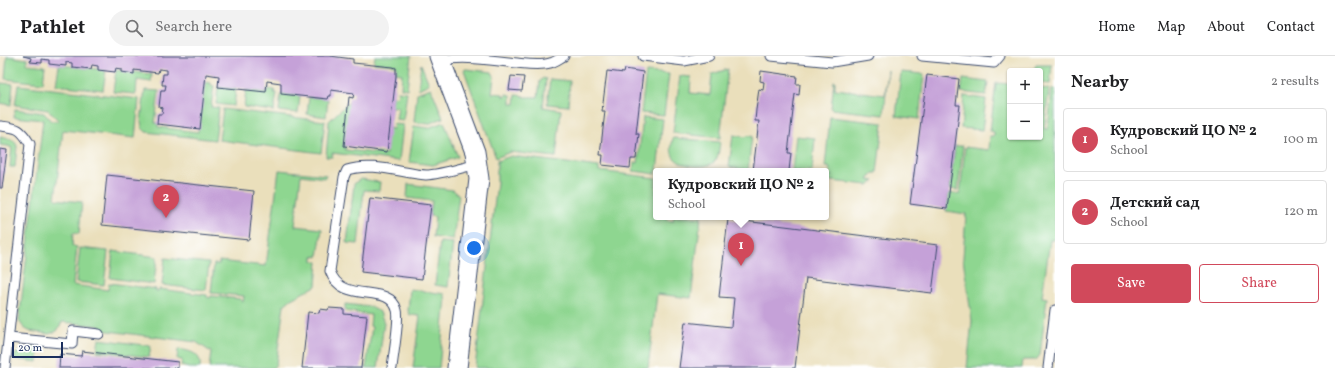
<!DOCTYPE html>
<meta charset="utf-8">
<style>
:root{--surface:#fff;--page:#f2f2f2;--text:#202124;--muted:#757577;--line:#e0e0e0;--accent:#d1495b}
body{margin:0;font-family:Vollkorn,serif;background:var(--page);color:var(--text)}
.controls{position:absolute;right:12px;top:12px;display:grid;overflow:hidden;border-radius:4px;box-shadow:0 1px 3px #0004}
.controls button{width:36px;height:36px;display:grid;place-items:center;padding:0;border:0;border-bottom:1px solid var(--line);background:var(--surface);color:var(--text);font:20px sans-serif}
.scale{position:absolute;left:12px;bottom:10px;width:51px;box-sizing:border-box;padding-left:4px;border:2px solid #1b2f5e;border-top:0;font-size:11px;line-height:14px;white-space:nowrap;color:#1b2f5e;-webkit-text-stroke:3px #fff;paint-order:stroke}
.you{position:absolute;left:474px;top:192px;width:14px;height:14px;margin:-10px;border:3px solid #fff;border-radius:50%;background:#1a73e8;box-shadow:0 0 0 6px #1a73e833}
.badge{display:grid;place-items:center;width:26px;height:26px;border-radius:50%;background:var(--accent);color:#fff;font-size:13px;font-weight:700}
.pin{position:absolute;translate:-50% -33px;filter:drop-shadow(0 1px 2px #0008)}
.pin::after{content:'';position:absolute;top:21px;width:14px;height:12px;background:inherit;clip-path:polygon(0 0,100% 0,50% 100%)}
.popup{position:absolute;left:653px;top:112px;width:176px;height:52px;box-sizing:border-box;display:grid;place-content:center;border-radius:4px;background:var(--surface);filter:drop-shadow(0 1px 3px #0005);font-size:13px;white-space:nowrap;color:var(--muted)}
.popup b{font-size:15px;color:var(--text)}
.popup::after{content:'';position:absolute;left:50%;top:100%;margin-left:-8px;border:8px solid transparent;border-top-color:var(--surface)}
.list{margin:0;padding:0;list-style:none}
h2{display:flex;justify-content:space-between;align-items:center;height:52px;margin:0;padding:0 16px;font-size:17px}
h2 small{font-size:13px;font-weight:400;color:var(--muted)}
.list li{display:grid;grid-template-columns:26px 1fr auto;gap:12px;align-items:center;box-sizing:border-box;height:64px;margin:0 8px 8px;padding:0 8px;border:1px solid var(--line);border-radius:4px}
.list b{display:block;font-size:15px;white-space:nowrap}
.list p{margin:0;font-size:13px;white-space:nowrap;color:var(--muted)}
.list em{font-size:13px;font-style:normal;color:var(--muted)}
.actions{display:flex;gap:8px;padding:12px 16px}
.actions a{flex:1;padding:9px 0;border:1px solid var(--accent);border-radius:4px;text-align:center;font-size:14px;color:var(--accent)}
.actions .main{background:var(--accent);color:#fff}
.icon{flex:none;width:22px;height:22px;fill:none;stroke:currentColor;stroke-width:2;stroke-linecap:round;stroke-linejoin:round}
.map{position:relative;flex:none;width:1055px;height:312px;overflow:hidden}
header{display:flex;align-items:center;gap:24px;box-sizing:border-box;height:56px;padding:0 20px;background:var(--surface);border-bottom:1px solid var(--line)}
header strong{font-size:19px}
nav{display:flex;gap:22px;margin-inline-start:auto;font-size:14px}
.search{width:280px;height:36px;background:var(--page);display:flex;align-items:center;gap:10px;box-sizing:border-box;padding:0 14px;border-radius:22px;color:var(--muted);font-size:15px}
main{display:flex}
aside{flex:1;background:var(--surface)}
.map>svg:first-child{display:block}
.green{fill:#8ed690;stroke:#548277}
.building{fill:#c5a1d8}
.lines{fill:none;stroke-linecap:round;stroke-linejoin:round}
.service-casing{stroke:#3a496c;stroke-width:11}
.minor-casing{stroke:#3a496c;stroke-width:21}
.service{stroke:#fff;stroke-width:9}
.minor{stroke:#fff;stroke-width:19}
</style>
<header>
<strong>Pathlet</strong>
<div class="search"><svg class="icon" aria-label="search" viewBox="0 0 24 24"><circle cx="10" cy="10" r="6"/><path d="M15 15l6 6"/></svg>Search here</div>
<nav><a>Home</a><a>Map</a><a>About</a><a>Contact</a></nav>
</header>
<main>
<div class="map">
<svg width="1055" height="312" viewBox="0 0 1055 312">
<rect width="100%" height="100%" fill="#fff"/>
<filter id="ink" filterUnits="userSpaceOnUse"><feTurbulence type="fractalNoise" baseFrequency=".025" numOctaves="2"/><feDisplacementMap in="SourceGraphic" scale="8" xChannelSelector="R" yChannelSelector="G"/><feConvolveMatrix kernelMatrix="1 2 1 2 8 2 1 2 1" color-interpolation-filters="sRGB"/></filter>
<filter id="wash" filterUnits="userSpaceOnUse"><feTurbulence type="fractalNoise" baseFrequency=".012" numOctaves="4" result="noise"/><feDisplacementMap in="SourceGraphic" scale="16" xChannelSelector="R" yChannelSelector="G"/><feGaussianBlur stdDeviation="0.9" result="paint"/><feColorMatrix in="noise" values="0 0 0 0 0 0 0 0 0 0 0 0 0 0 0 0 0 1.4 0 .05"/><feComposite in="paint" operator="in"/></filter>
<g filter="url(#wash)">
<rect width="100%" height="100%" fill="#eadfbb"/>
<g class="green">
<polygon points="7,0 27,3 27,8 45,10 43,27 5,23"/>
<polygon points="375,0 411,0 407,33 401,32 402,18 396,17 396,9 374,7"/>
<polygon points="421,8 429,28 418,33"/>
<polygon points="59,9 106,14 103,34 56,29"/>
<polygon points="1036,9 1052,9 1050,28 1040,27 1040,15 1033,15"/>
<polygon points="466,13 492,16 494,20 492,37 503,38 503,40 506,40 506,38 511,39 511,48 515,48 516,39 524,40 524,41 538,41 540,25 543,22 546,23 543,51 561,54 556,101 510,96 496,102 464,14"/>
<polygon points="728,13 720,82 673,77 680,20 691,21 690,37 710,39 712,18"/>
<polygon points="116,14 152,18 151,26 137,24 136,38 113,36"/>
<polygon points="888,14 884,59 831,53 834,25 835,25 835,33 885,39"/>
<polygon points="646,16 669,18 664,59 641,57"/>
<polygon points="901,16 924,18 919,63 896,60"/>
<polygon points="550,23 570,25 568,50 547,48"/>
<polygon points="963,23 988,26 986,39 961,36"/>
<polygon points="204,26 211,27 211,29 214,30 211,51 219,52 215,84 146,76 142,72 141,65 145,34 159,35 155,67 158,67 158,71 198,76"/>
<polygon points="0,27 13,28 11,49 0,47 2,37 0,36"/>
<polygon points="996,27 1010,28 1010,81 1040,81 1040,32 1049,33 1044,73 1048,73 1052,33 1055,33 1055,178 1054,184 1050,184 1042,241 1047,242 1040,299 1036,304 1023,304 1022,312 967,312 972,265 963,202 966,158 946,155 949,137 960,138 965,91 989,94 990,80 994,80 994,76 990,75"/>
<polygon points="18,29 139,43 135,82 63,74 55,143 82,146 79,178 73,177 72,190 77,191 73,229 108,234 109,227 156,233 156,235 158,235 159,233 207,239 207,241 210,242 211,240 241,243 241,245 243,246 244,240 211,237 214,208 219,208 219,205 266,210 279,114 326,119 325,122 301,119 295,170 322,173 318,201 313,200 313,205 318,206 316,230 291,243 284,249 276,308 273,312 209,312 211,296 196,286 100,274 100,270 62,266 57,275 49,278 29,275 24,272 19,265 43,64 14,61 15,53 44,57 51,65 59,65 48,54 15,49"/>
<polygon points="218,31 236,33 234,50 216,48"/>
<polygon points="431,32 443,62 428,68 414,66 417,37"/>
<polygon points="267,33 275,34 274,37 277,37 274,55 244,51 246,34 267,37"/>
<polygon points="398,35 407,36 403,65 396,64 398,51 392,51 393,40 397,41"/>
<polygon points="281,38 300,40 298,57 279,55"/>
<polygon points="964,40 986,43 982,74 961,72"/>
<polygon points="309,41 328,43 326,61 307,58"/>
<polygon points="350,45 345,94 386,98 389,72 393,73 394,68 403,69 399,105 332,97 332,101 326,101 329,65"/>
<polygon points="223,53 325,65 321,97 219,84"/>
<polygon points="643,61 663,63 657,115 656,115 656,118 633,115 634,106 638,107"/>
<polygon points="830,61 883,67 877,117 873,117 868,124 875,125 868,129 831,125 826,121 826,119 832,120 830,116 829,111 825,111"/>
<polygon points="444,66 458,101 433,109 409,106 414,70 428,72"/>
<polygon points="733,79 745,81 746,80 752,80 748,114 729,111"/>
<polygon points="796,80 815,82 812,115 792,115"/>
<path d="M0,81C7,83 14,82 17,90L15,111H10L12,92L8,90L0,89Z"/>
<path d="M673,82L720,86C719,92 719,100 715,105C708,114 678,111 673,100C670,94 672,88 673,82Z"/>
<polygon points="955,90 963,90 958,134 950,133"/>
<polygon points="511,100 599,111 599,115 656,122 656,161 666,161 666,164 673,165 674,161 701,161 691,242 657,238 648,312 475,312 497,127 497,105"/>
<polygon points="361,123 380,126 379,135 364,134 358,188 347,187 354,128 356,126"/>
<polygon points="408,128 453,134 459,139 453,184 433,181 435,161 430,160 432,145 407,142"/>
<polygon points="440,186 453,187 448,231 435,229"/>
<polygon points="80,192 108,195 104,229 76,226"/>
<polygon points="113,195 157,201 154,228 110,222"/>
<polygon points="165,202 209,207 206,234 162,229"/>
<polygon points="410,233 445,238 445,242 446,242 439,312 413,312 420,260 410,259 408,255"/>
<polygon points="345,248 371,251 380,256 384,267 378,312 366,312 372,271 370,270 371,259 345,255"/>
<polygon points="99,283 151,290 149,301 97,295"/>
<polygon points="30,291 39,291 38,306 14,303 15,298"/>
<path d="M178,293C190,295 202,297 200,312H189L181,310L182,304L177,303Z"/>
</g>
<g id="blocks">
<g class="building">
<polygon points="23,0 330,0 353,3 353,7 393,11 396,12 396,20 387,96 344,90 349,41 353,42 354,37 331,34 331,40 329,40 328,43 281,38 281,27 267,25 266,36 218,31 219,20 206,18 200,73 157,68 158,58 162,58 163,52 159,51 161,34 165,34 166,29 162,29 163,18 167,18 167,14 159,13 158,17 134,14 134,18 122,16 122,13 116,12 115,16 98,14 98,10 92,9 91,13 72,11 72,7 66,6 66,10 49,8 49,4 42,3 42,7 30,6 31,2"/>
<polygon points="625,13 643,16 636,78 639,78 636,103 631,103 630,112 602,109 603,99 600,99 605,55 602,55 607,15 624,17"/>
<polygon points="761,15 797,20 796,28 800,28 799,39 795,38 788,97 791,97 789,115 753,115 759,65 755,65 756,54 759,33 763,34 764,26 760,25"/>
<polygon points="927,19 959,23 956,49 960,49 947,153 910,148"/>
<polygon points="511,20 524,21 522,35 509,34"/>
<polygon points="0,93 7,94 2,132 0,132"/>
<polygon points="107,119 254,135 249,184 102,169"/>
<polygon points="370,142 431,149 422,223 361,216"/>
<polygon points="728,163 938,189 932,237 806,222 795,312 679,312 685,266 731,271 734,242 719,241"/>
<polygon points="329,252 344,253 344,258 367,260 361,312 302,312 308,256 319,257 320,253 328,254"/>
<polygon points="82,295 178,306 178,312 59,312 60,298 81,300"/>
</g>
</g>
</g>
<g filter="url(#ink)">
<use href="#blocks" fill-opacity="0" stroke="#3a496c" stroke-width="1"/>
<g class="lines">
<defs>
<g id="service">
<polyline points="643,0 684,5 709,0"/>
<polyline points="771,0 832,6 868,0"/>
<polyline points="922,0 994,7 1000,0"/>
<path d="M440,4C465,0 492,4 517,7C527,8 540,10 550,7C555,6 560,2 564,0"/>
<path d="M0,70C18,72 20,72 30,88L5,312"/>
<polyline points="9,282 72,288 73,275 99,278"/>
<path d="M392,312C393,300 400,264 397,254C389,225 342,250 330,215L344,121L347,114C372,106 401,117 426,119C438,119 465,111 478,108"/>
<polyline points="1048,312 1055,254"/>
</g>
<polyline id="minor" points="439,0 475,96 479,123 457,312"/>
</defs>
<use href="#service" class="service-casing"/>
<use href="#minor" class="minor-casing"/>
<use href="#service" class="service"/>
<use href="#minor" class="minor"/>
</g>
</g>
</svg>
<div class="controls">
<button>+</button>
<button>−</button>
</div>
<div class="scale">20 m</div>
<div class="you"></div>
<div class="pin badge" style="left:741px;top:210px">1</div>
<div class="popup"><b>Кудровский ЦО № 2</b>School</div>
<div class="pin badge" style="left:166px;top:162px">2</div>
</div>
<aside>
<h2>Nearby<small>2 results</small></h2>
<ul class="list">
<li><span class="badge">1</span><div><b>Кудровский ЦО № 2</b><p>School</p></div><em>100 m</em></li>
<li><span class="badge">2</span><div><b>Детский сад</b><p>School</p></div><em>120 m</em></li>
</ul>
<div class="actions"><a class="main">Save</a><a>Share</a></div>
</aside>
</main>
